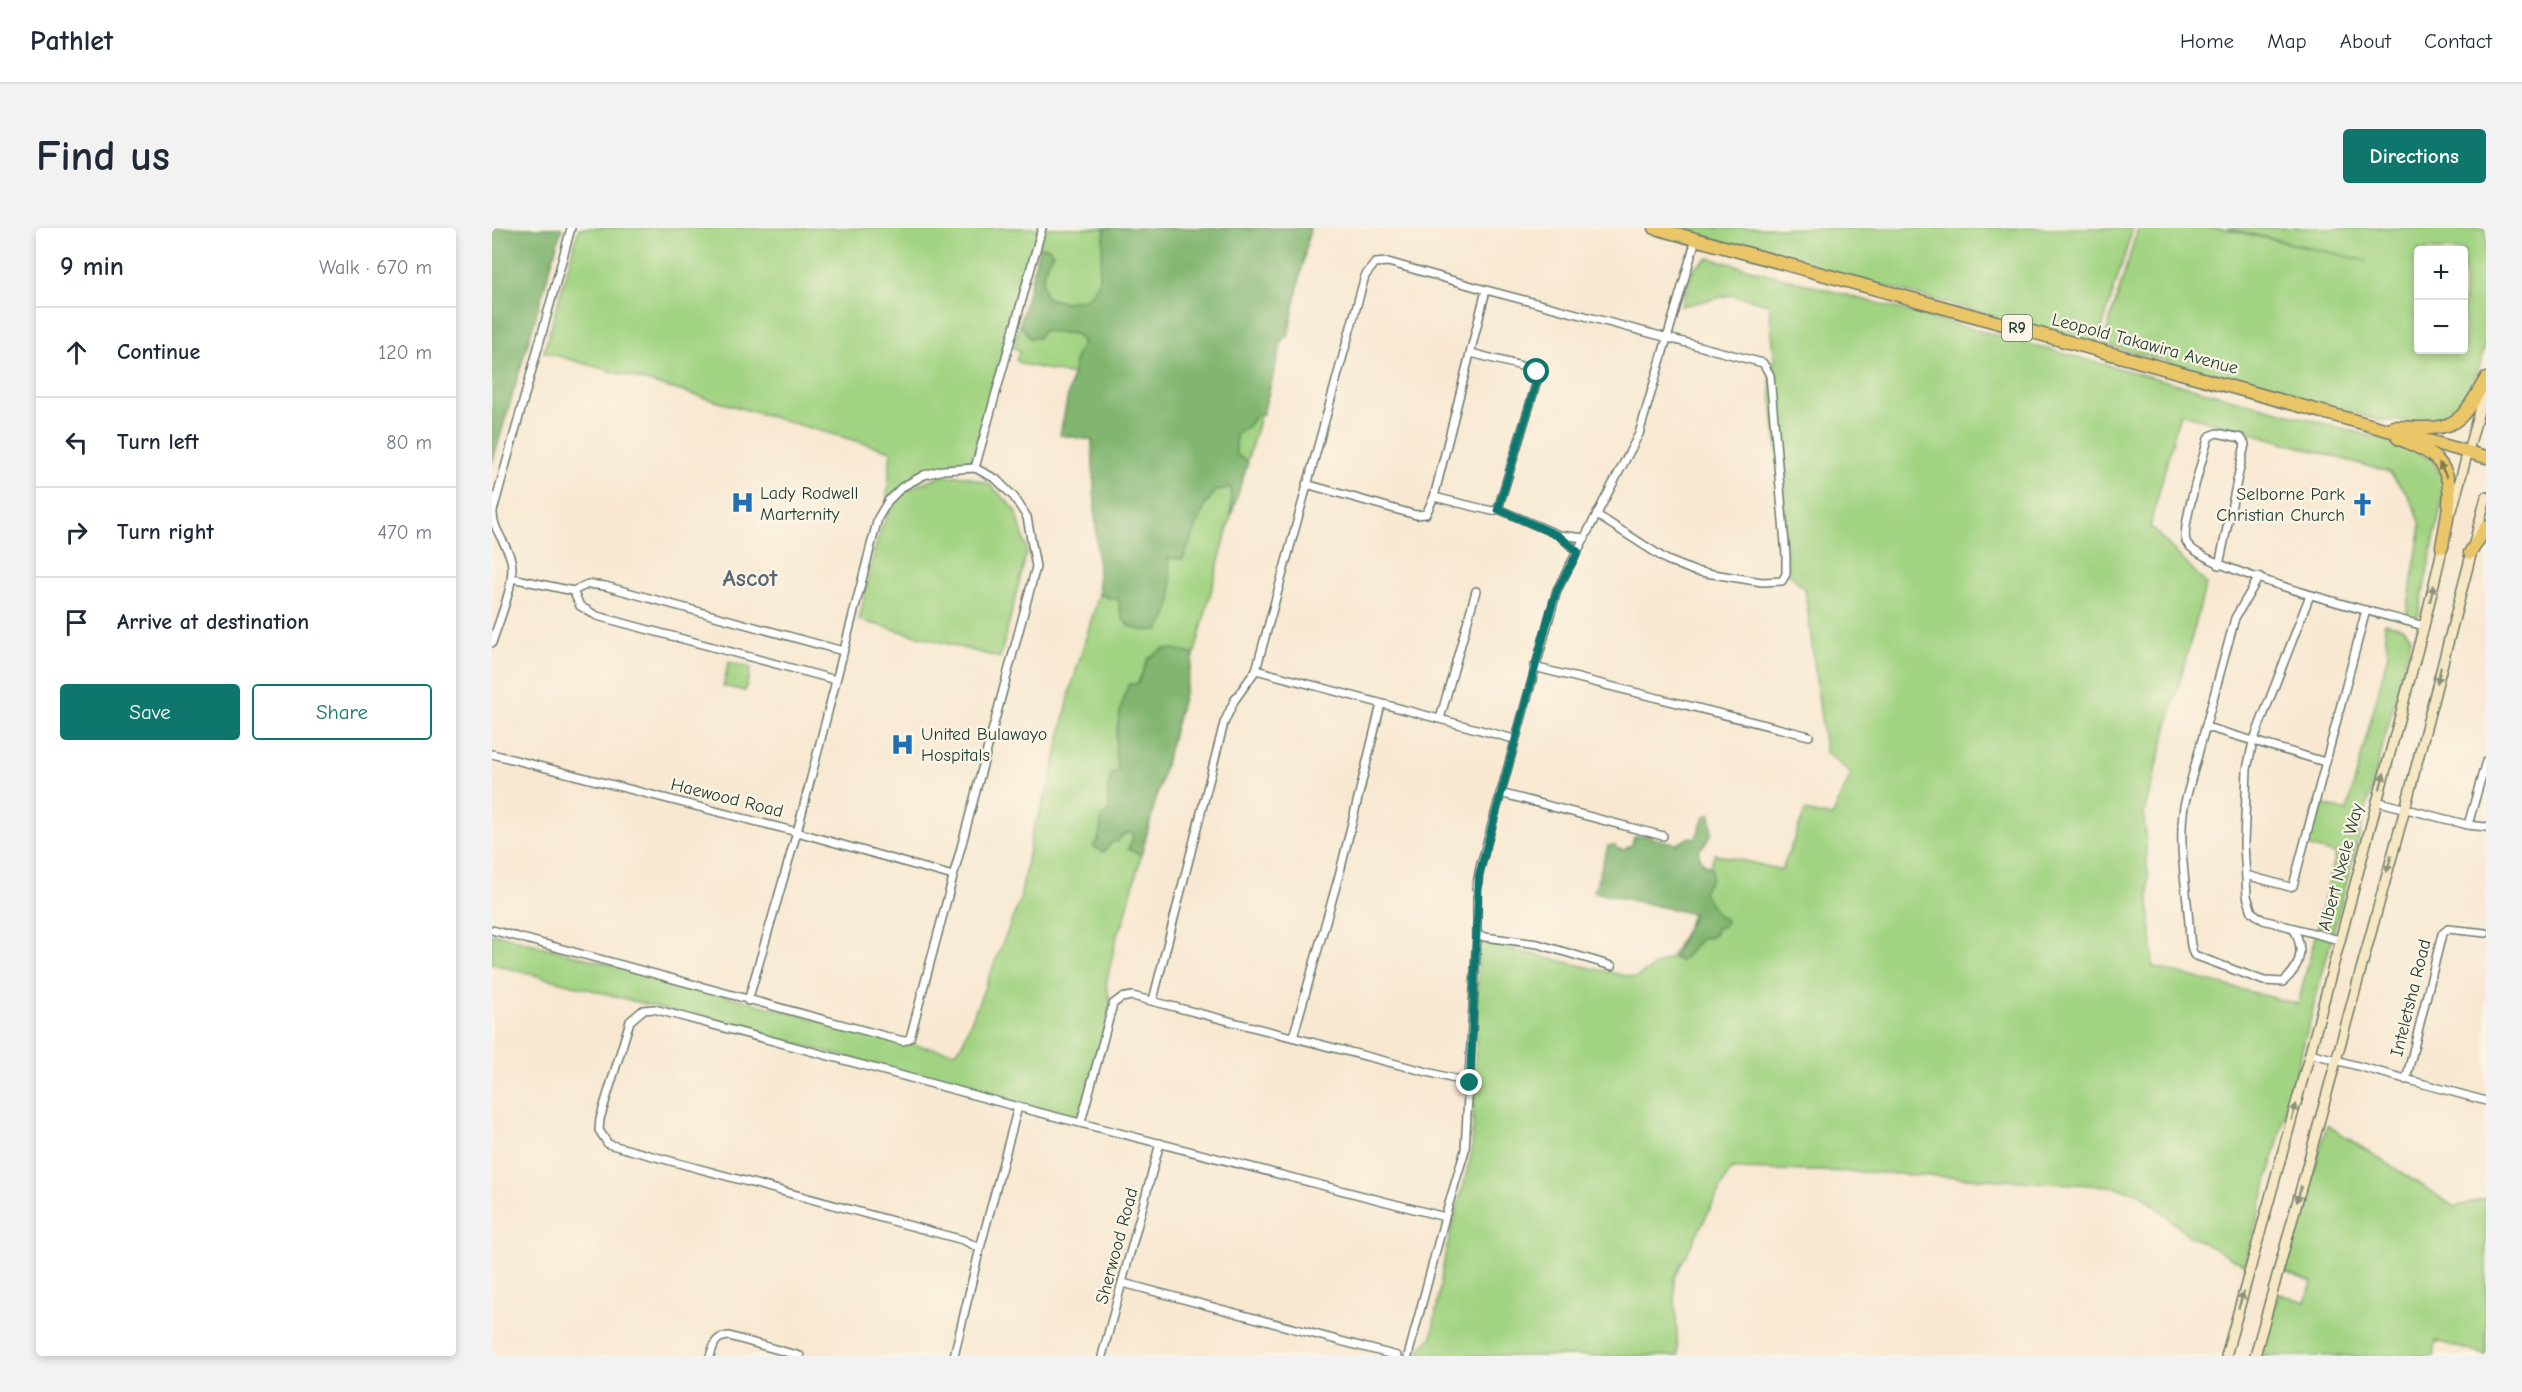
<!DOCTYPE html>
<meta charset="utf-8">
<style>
:root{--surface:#fff;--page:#f2f2f3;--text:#1f2937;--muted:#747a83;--line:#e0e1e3;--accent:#0f766e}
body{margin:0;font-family:"Comic Neue",sans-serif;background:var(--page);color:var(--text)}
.controls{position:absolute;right:18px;top:18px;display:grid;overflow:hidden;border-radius:6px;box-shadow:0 3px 9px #0003}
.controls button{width:54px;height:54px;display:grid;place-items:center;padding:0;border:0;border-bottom:2px solid var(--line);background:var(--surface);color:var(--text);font:30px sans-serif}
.stop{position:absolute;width:18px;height:18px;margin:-14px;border:4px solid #0f766e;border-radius:50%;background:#fff}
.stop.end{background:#0f766e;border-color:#fff;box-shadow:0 2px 6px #0008}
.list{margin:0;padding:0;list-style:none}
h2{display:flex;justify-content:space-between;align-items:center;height:78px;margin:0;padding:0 24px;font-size:26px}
h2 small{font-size:20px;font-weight:400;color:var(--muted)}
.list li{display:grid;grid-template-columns:39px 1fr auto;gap:18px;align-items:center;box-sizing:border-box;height:90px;padding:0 24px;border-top:2px solid var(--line)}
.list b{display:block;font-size:22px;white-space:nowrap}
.list em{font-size:20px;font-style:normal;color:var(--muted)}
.actions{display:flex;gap:12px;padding:18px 24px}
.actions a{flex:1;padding:14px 0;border:2px solid var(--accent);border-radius:6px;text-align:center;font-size:21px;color:var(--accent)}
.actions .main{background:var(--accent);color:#fff}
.icon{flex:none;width:33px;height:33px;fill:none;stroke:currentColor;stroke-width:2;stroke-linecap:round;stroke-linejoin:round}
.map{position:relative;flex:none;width:1994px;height:1128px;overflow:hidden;border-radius:6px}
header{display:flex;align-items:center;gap:36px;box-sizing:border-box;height:84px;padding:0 30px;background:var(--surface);border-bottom:2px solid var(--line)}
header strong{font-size:28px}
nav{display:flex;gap:33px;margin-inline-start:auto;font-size:21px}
.intro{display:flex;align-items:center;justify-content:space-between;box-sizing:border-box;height:144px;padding:0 36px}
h1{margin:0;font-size:42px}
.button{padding:15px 27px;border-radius:6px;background:var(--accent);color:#fff;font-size:21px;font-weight:700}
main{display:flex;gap:36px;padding:0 36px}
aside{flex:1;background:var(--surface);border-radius:6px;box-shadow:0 3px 9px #0003}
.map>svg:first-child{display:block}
.green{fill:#a2d382;stroke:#60885b;stroke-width:1.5;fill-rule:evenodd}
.forest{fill:#81b570;stroke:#507952;stroke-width:1.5}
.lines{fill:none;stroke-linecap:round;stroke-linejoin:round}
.minor-casing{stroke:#6b796b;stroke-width:10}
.secondary-casing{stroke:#6b796b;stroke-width:12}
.trunk-casing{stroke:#6b796b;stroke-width:15}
.minor{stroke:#fff;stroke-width:7}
.secondary{stroke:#f7e8c3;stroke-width:9}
.trunk{stroke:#ebc669;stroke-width:12}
.oneway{fill:#7b7b4c}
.oneway2{fill:#8b927c}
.route{stroke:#0f766e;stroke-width:8}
.labels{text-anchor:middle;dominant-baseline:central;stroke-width:4.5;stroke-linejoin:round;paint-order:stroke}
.shield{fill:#fcf5e5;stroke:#617469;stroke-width:1.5}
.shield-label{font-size:16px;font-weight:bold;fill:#1f3d34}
.street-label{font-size:18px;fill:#1f3d34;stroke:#fcf5e5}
.poi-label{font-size:18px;fill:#1f3d34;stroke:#fcf5e5;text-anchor:start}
.district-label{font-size:24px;font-weight:bold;fill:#5a6775;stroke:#fcf5e5}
</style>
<header>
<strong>Pathlet</strong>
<nav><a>Home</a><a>Map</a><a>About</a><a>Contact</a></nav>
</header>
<div class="intro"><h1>Find us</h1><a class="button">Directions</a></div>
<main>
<aside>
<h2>9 min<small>Walk · 670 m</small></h2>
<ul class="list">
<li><svg class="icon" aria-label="ahead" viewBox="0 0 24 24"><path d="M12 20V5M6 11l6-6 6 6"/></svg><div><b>Continue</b></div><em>120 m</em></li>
<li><svg class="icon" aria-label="left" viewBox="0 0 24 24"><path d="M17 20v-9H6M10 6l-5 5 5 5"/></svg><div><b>Turn left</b></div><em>80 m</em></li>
<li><svg class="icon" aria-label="right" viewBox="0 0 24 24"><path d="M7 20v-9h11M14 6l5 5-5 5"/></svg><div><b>Turn right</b></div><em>470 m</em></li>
<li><svg class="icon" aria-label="arrive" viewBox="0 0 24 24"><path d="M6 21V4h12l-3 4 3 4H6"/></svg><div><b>Arrive at destination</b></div></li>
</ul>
<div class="actions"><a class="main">Save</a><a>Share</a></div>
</aside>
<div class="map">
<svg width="1994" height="1128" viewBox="0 0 1994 1128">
<rect width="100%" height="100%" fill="#fcf5e5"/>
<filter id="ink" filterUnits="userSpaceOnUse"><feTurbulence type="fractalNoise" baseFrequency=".0167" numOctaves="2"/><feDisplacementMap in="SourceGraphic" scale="12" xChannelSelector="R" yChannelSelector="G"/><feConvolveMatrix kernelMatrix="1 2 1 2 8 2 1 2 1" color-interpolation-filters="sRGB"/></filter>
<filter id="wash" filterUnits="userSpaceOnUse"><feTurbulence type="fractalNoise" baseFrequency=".008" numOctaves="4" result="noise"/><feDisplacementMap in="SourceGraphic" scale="24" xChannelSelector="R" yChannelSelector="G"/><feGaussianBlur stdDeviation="1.35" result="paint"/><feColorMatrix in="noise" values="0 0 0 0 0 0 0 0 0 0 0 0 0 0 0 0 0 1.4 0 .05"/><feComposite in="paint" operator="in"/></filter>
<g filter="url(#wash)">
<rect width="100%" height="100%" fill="#f8e8d1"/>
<g class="green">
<polygon points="87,0 547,0 478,238 451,239 395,270 399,223 52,124"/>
<polygon points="552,0 818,0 796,108 791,110 739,288 631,696 626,703 614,756 619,776 587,890 0,736 0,705 411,815 463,824 469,818 528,672 540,605 558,556 579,460 607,366 600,212 568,207 581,147 530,136 524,132 528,122 522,120"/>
<polygon points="1179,0 1641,0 1605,116"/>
<path d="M1646,0H1728L1875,33L1735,0H1994V113L1987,140L1965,187L1946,195L1886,192L1611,116ZM1926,22H1972V122H1926Z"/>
<path d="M1217,30L1909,216L1940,232L1954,255L1925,393L1914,390L1929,297L1924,282L1914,264L1897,244L1688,185L1658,298L1714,356L1652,585L1661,739L1806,776L1844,626L1813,618L1824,575L1855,583L1896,426L1892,395C1904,398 1916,398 1919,412L1753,1037L1696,1007L1648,965L1616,958L1370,944L1239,941L1182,1050L1186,1128H935L924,1125L940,1109L953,1027L980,923L987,714L1143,750L1179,729L1195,699L1223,626L1290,642L1313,583L1340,589L1359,546L1333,523L1313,361L1297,346L1277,141L1283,133L1277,76L1240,67L1189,78L1201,40Z"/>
<path d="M448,248H473L497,256L524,282L535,323L508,430L367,392C375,359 383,299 404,273C416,260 432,254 448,248Z"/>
<polygon points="237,434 259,440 253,463 231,458"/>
<polygon points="1835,897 1963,979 1994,970 1994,1127 1944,1113 1942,1128 1767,1128 1787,1066 1814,1074 1820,1054 1793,1044"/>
</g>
<g class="forest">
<polygon points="0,0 70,0 0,236"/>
<path d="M613,0H818L796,108L791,110L771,186H765L756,198L744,206V226L756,234L739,288V259L724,263L714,276L691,331L676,330C680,358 685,379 666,402C652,403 634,403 629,386C627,381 628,376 626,371H619L607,366L600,212L568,207L584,128L591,114L583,106L551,103L546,110H538L528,96L547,20L555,19L562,25C551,39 547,54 555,70L573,74L594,71L606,57Z"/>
<path d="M671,421H684L702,427L649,627L636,621L641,608L637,604L628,609L626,614L621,613L612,624L601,619L607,610L610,588L617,584L616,558L620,546L627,542C618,521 628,478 636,457L646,455L656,431Z"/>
<path d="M1218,586C1221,608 1222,608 1206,623L1210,634L1219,639C1223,649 1216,655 1211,663C1213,672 1221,675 1224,686L1234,692L1232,698L1224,700L1223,706L1216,710L1211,709L1189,733L1181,730L1202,686L1102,664L1116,618L1122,617L1126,621L1132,622L1140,617L1142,609L1153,608L1185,616L1198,609L1204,610L1212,589Z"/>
</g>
</g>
<g filter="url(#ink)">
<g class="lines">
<defs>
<g id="minor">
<polyline points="483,240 550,0"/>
<polyline points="814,256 924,287 934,286 942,269 994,62"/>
<polyline points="942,269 1000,283 1006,281 1045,153 1045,144 1041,141 979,125"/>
<polyline points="1006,281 1067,307 1093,310"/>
<polyline points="1068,308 1086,324"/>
<path d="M1727,337L1753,216L1749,210L1725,205L1718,208L1716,211C1711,230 1689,299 1694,313C1703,341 1897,388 1932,398"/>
<path d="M1767,349L1743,390L1692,578C1686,616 1694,656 1697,695C1698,706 1697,717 1702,727L1772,753L1791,754C1809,739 1813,720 1801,700"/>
<polyline points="20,350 81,363 96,356 113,358 351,423"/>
<polyline points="81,363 88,378 105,388 344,452"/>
<polyline points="1818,367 1761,514 1755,541 1752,615 1755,668 1760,684 1771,692 1847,712"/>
<path d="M0,415C7,392 24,355 19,332C15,315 0,302 1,283L79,0"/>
<polyline points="1042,439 1317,508"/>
<polyline points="764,442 1022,511"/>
<polyline points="948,491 984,363"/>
<polyline points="1714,499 1833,534"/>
<polyline points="0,526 305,604 461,648"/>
<polyline points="1008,565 1171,608"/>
<polyline points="1884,573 1976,597 1994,599"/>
<polyline points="1976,597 1994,533"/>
<polyline points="1754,647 1798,659 1801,658 1874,382"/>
<polyline points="0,702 411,813 418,810 544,339 535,289 522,269 504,251 483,240 451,242 432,247 410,259 396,273 386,290 305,604 256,773"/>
<polyline points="985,708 1046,716 1120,738"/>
<polyline points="661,772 732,495 742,473 764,442 873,48 883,35 896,34 994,62 1271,135 1278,147 1294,327 1294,346 1290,353 1270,354 1202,343 1175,332 1105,287"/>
<polyline points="801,809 848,644 889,476"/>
<polyline points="1818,825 1994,873"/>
<polyline points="1914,852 1950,706 1956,701 1994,705"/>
<polyline points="589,894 621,776 629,770 640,768 978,855"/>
<polyline points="953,989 973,922 985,708 985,656 988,640 1065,362 1147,206 1204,11"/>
<polyline points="488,1020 471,1012 116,916 107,902 108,891 138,793 151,782 162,781 526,879 953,989 916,1128"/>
<polyline points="631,1055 905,1128"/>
<path d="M218,1128C222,1116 223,1109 237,1108L308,1128"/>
<polyline points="462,1128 488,1020 526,879"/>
<polyline points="610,1128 668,915"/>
</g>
<g id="secondary">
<polyline points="1960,282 1994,157"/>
<polyline points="1734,1128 1818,825 1932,398 1952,313"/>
<polyline points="1763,1128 1913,581 1994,269"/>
</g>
<g id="trunk">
<polyline points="1163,0 1994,229"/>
<path d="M1902,199C1922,199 1951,205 1967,190C1978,181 1986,163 1994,151"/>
<path d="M1906,210C1918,216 1934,221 1943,230C1968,252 1954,291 1950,319"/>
<polyline points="1978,325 1994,299"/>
</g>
</defs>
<use href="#minor" class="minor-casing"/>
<use href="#secondary" class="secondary-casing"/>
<use href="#trunk" class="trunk-casing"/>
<use href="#minor" class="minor"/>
<use href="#secondary" class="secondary"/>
<use href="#trunk" class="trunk"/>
</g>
<defs><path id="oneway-solid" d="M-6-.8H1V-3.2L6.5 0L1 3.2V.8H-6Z" transform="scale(1.5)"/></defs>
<use class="oneway" href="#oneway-solid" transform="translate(1951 242) rotate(-118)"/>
<g class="oneway2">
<use href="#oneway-solid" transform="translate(1940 365) rotate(-77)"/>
<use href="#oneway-solid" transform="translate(1947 447) rotate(104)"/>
<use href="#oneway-solid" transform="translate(1890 553) rotate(-75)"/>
<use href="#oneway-solid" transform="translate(1897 636) rotate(106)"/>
<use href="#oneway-solid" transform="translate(1802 884) rotate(-74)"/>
<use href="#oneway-solid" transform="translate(1807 966) rotate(105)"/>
<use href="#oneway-solid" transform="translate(1749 1072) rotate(-74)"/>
</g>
</g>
<g class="lines" filter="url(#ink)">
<polyline class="route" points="978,855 987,647 1058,384 1065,362 1086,324 1067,308 1006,281 1045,153 1045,144"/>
</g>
<defs>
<symbol id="hospital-bare" viewBox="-9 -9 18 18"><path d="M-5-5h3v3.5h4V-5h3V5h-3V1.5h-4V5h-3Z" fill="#1f6fb2" stroke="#fcf5e5" stroke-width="2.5" paint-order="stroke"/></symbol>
<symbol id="church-bare" viewBox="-9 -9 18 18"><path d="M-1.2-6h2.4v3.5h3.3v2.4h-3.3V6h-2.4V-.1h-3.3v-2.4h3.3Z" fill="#1f6fb2" stroke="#fcf5e5" stroke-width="2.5" paint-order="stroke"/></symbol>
</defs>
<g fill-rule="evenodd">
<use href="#hospital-bare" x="234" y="258" width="33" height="33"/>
<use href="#church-bare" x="1854" y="260" width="33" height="33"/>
<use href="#hospital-bare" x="394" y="500" width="33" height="33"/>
</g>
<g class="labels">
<rect class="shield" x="1510" y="87" width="30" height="26" rx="4.5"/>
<g class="shield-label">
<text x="1525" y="100">R9</text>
</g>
<g class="street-label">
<text transform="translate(1653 116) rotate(15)">Leopold Takawira Avenue</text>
<text transform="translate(235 570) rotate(14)">Haewood Road</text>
<text transform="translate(1849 639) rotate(-75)">Albert Nxele Way</text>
<text transform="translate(1919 770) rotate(-76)">Inteletsha Road</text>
<text transform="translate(625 1018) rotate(-75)">Sherwood Road</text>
</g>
<g class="poi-label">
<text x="268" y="265">Lady Rodwell<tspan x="268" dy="21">Marternity</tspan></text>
<text x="1853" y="266" text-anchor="end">Selborne Park<tspan x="1853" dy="21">Christian Church</tspan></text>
<text x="429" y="506">United Bulawayo<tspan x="429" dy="21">Hospitals</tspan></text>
</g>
<g class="district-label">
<text x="258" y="350">Ascot</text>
</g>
</g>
</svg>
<div class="controls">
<button>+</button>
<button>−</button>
</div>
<div class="stop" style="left:1045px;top:144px"></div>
<div class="stop end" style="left:978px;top:855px"></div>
</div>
</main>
